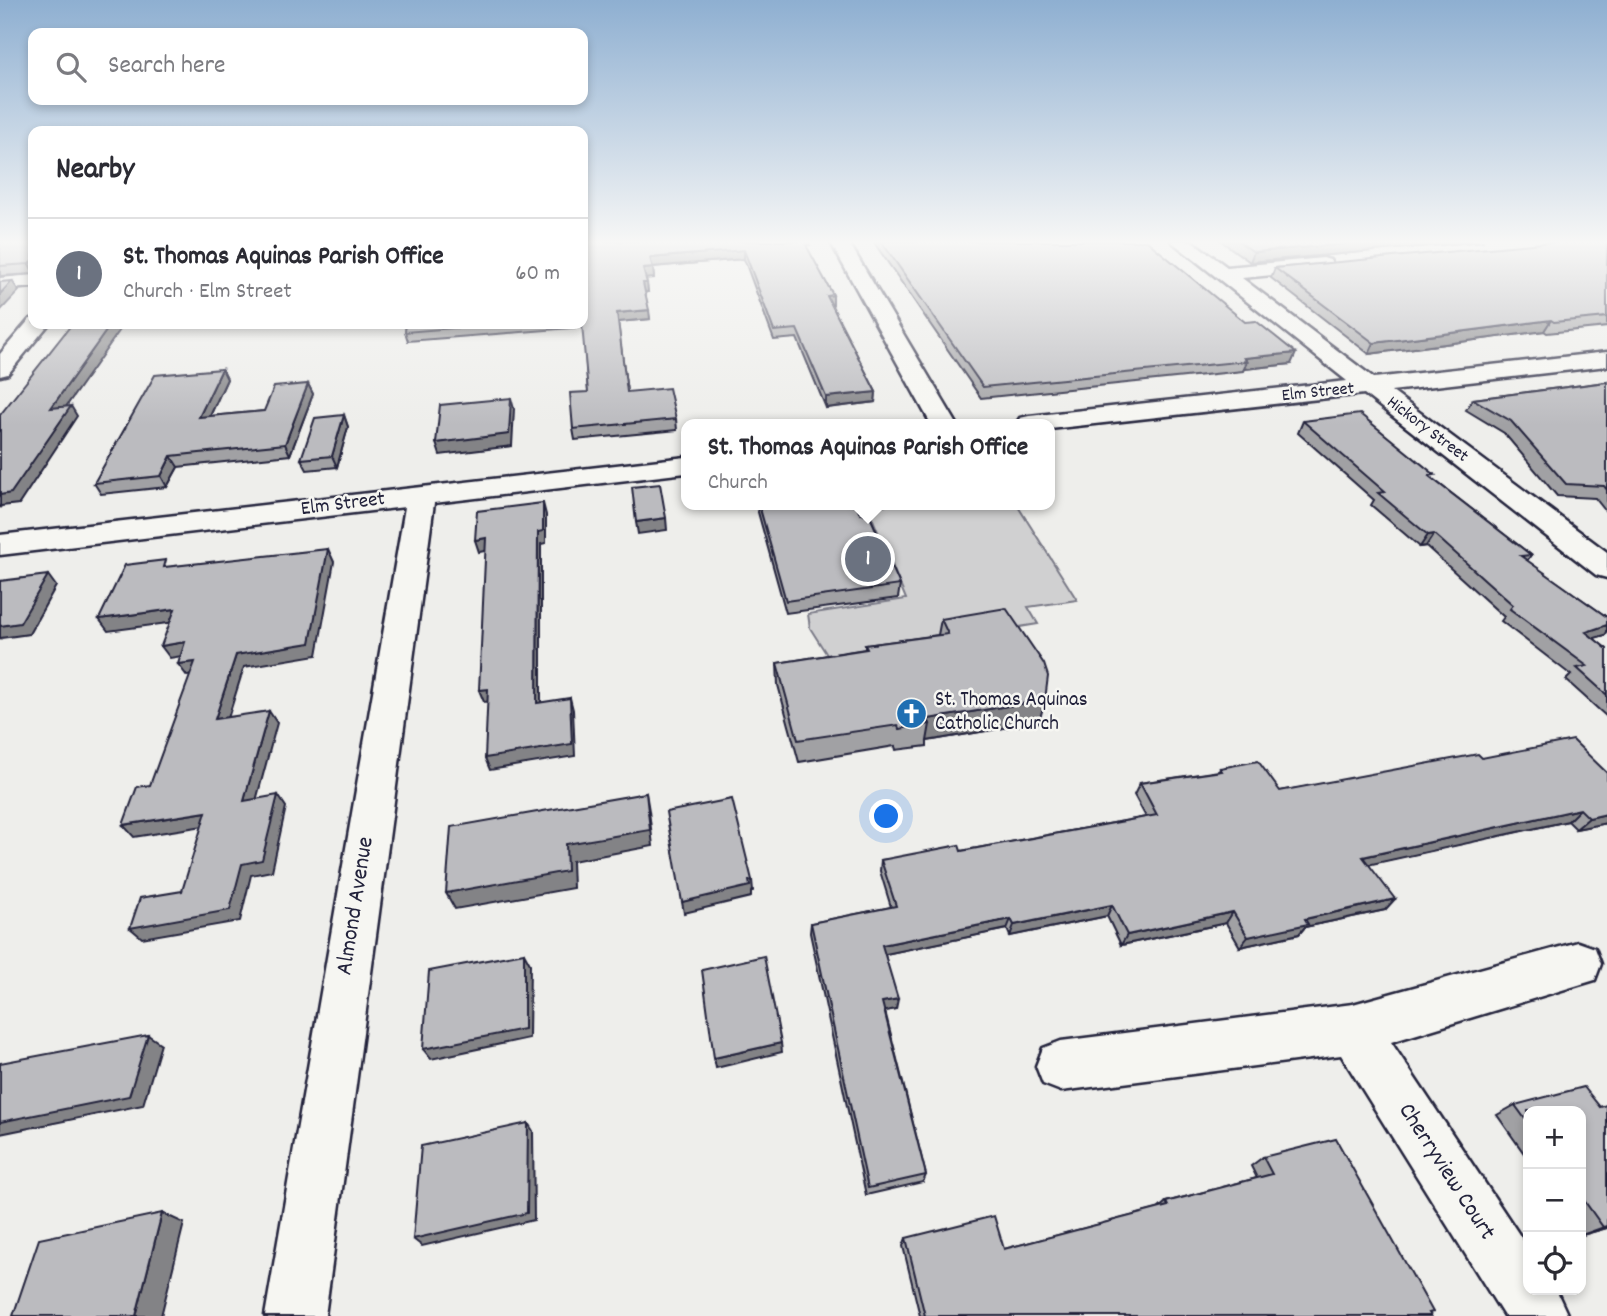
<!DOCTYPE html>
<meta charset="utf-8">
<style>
:root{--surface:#fff;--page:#f2f2f3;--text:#2b2b33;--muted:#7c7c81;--line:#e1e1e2;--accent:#db2777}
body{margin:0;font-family:Dekko,sans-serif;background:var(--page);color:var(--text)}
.controls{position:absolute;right:21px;bottom:21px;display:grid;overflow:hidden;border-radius:14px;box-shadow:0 4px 10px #0003}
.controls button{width:63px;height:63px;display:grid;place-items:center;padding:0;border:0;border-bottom:2px solid var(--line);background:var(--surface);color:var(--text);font:35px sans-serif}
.you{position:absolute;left:887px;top:817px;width:24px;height:24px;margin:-18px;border:5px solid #fff;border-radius:50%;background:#1a73e8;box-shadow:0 0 0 10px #1a73e833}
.badge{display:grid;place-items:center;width:46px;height:46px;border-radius:50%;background:var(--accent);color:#fff;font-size:23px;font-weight:700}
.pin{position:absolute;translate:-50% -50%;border:4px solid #fff;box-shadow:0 2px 7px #0006}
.popup{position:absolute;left:681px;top:419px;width:374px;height:91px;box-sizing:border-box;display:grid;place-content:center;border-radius:14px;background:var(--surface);filter:drop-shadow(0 2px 5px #0005);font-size:23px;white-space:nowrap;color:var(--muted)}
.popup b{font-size:26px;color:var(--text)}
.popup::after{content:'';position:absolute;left:50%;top:100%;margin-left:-14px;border:14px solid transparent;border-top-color:var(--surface)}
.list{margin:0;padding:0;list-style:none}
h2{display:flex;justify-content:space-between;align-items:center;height:91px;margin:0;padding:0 28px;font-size:30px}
h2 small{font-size:23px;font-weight:400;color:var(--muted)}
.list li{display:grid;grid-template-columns:46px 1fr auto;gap:21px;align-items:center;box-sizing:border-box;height:112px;padding:0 28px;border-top:2px solid var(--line)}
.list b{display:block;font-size:26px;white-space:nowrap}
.list p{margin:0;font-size:23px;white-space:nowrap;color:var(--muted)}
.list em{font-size:23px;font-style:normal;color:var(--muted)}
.icon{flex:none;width:38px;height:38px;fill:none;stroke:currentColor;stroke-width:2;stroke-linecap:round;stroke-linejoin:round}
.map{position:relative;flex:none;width:1607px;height:1316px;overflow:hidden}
.search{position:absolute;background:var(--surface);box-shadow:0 4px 10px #0003;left:28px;top:28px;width:560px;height:77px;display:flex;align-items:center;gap:18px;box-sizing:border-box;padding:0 24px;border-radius:14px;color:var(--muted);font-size:26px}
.panel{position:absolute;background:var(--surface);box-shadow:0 4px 10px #0003;left:28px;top:126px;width:560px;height:203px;border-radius:14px}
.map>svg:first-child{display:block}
.green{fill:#d0d0d1;stroke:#797986;stroke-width:2}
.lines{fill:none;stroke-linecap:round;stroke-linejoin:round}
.minor-casing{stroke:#22223b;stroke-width:5}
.minor{fill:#f6f6f2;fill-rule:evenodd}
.wall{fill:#a1a1a4;stroke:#22223b;stroke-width:2}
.shaded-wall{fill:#838386;stroke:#22223b;stroke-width:2}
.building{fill:#bbbbbf;stroke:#22223b;stroke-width:2}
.labels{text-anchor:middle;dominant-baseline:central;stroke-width:5;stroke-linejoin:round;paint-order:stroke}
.far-street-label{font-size:18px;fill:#22223b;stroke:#f6f6f2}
.street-label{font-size:21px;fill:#22223b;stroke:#f6f6f2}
.poi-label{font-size:21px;fill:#22223b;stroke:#f6f6f2;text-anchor:start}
.near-street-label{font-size:24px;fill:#22223b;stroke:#f6f6f2}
</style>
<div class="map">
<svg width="1607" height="1316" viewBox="0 0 1607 1316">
<rect width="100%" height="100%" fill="#eeeeeb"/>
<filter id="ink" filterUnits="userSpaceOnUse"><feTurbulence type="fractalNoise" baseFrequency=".0143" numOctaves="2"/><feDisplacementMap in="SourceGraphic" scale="14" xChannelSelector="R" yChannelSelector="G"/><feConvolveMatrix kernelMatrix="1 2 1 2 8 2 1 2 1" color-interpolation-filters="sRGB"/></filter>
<g filter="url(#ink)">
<polygon class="green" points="831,505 1017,505 1077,600 1028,607 1038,624 829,658 810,628 808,614 906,599 869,510 859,506"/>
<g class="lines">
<defs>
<g id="minor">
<polygon points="830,241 848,241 957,424 931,424"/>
<polygon points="1171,241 1192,241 1227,267 1323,258 1330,260 1333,264 1330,268 1323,270 1242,278 1374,378 1607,352 1607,366 1391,391 1607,552 1607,578 1596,575 1364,394 1050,429 1050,424 1016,424 1020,418 1029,416 1347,381"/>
<polygon points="33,275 33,287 0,290 0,278"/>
<polygon points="30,319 33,319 33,324 49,324 8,374 0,376 0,354"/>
<polygon points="686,457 686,473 434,503 325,1316 265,1316 405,507 0,555 0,535"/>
<polygon points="1578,942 1595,948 1601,964 1595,980 1391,1042 1528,1248 1528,1290 1556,1290 1568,1316 1504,1316 1341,1055 1061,1091 1043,1084 1036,1066 1043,1048 1061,1041 1353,1004"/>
</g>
</defs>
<use href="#minor" class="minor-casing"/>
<use href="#minor" class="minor"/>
</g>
<g class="wall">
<polygon points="0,241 33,241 33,274 0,276"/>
<polygon points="583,241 810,254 833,295 833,305 831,305 876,392 875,402 826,408 797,338 774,340 744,259 653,267 654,278 646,278 648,292 645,292 650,319 618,322 627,392 676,419 677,430 575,440 573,429 588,392 583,327 408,341 405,332 406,324 369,328 368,324 583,324"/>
<polygon points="873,241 1147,241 1291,364 1244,369 1243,371 981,398"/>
<polygon points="1221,241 1484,241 1250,262"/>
<polygon points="1607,241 1607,327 1547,333 1544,331 1369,354 1271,278 1275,268"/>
<polygon points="222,369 227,379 210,416 264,411 308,384 313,394 290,455 178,467 167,487 101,494 94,483"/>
<polygon points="1607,382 1607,513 1595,498 1557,496 1504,433 1466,410 1473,399"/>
<polygon points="344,415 348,427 337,467 307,470 301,459"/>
<polygon points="1303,421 1433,479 1531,555 1527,561 1607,617 1607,632 1605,635 1593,638 1607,649 1607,717 1566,680 1571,675 1501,621 1504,617 1426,546 1420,547 1371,505 1374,500 1298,433"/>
<polygon points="756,505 798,505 798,506 860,514 900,585 898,598 786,613"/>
<polygon points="941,619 1039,722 927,741 927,746 896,750 895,746 799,762 778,685 777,663 865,649 865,645 938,635"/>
<polygon points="1482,758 1607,773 1607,823 1576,829 1568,821 1369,864 1385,910 1305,927 1299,934 1240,947 1226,923 1121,945 1107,916 1010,936 1007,929 885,954 896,1009 885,1011 926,1175 923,1182 866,1195 810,933 811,923 891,907 880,871 881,860 961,851 1146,817 1134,795 1140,783 1219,771 1220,768 1280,791"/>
<polygon points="1515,1105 1600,1107 1607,1105 1607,1228 1582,1235 1581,1233 1581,1111 1528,1111 1528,1159 1497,1115"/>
<polygon points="1263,1157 1429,1313 1431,1316 920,1316 903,1246 906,1238 1004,1249 1158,1209 1166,1202 1257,1178 1251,1166"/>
</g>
<g class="shaded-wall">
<polygon points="1380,241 1484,241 1250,262 1254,252"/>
<polygon points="744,250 744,259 651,267 650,258"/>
<polygon points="33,259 33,271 29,264"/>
<polygon points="653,268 654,278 644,279 643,269"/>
<polygon points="12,281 19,291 0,311 0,294"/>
<polygon points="643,283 647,283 648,292 644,292"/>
<polygon points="833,295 833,305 827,305 827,296"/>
<polygon points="649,310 650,319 618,322 617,313"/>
<polygon points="1551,320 1544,331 1369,354 1374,343"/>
<polygon points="111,324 124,324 58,418 51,408"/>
<polygon points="368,324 412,324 369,328"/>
<polygon points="1296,353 1291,364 1244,369 1247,361 1244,358"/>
<polygon points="222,369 227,379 205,427 199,417"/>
<polygon points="308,384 313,394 290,455 285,444"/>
<polygon points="876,392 875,402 826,408 826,397"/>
<polygon points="511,398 514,409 512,446 440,455 436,443"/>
<polygon points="71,406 77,416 19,504 1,506 0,508 0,495"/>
<polygon points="344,415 348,427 337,467 332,456"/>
<polygon points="171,456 178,467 167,487 161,476"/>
<polygon points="543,503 546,515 546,543 541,544 541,715 537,703 538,532"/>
<polygon points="666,518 667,530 638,534 636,522"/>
<polygon points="1434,534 1426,546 1420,547 1428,535"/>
<polygon points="486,538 490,550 479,552 475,540"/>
<polygon points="328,549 334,562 317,655 244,667 224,731 215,719 236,655"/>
<polygon points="48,575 56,586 29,634 1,638 0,640 0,626"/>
<polygon points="175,609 183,621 108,631 99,619"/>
<polygon points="1607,625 1607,632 1605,635 1575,644 1586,632"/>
<polygon points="185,642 194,654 170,658 161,646"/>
<polygon points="195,662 204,674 187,676 178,664"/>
<polygon points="488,689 493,701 484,702 479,690"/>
<polygon points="570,698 573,710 575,756 490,770 485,758"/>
<polygon points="1045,700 1039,722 927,741 930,724 928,719"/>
<polygon points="269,711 277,723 253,812 244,801"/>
<polygon points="646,793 649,811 653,846 572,861 573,888 455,909 446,893 566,844"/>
<polygon points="278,795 286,807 272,871 251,875 240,921 142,938 130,928 242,864"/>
<polygon points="1580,809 1568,821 1354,868 1363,857"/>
<polygon points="206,812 216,824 134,837 123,825"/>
<polygon points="1607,814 1607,823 1576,829 1589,818"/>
<polygon points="752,880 753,891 751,892 751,897 684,913 682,902"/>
<polygon points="1395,899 1385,910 1305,927 1299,934 1240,947 1248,937 1305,919"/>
<polygon points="1112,905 1107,916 1010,936 1014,925"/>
<polygon points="1233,912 1226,923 1121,945 1127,935"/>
<polygon points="1011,919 1007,929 881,955 882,945"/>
<polygon points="524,953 530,964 529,1038 431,1059 423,1049"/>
<polygon points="898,999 896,1009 881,1012 882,1002"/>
<polygon points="148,1035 161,1044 143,1105 0,1134 0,1122"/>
<polygon points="781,1043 782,1052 716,1068 714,1058"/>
<polygon points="528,1123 533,1131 534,1220 422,1246 413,1239"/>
<polygon points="162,1213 184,1223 161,1316 136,1316"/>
<polygon points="1607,1226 1607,1228 1582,1235"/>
</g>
<g class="building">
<polygon points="0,241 33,241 33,259 29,264 0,266"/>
<polygon points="583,241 808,241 810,245 806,245 833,295 827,296 876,392 826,397 797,329 774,331 744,250 650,258 653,268 643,269 647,283 643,283 649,310 617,313 627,392 669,388 676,419 573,429 570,393 588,392 582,324"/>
<polygon points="881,241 1147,241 1245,322 1256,321 1296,353 1244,358 1247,361 983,387"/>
<polygon points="1238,241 1380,241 1254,252"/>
<polygon points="1564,241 1607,241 1607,317 1554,322 1551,320 1374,343 1275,268"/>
<polygon points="12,281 0,294 0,282"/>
<polygon points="72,324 111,324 51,408 71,406 11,493 0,495 0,415"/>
<polygon points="406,324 503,324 405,332"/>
<polygon points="222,369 199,417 264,411 274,387 308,384 285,444 171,456 161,476 94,483 155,375"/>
<polygon points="1607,382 1607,490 1604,486 1566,484 1511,421 1473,399"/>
<polygon points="511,398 509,434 436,443 440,405"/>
<polygon points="1360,414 1435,475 1429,476 1531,555 1521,556 1607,617 1607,625 1586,632 1607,649 1607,695 1577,668 1587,666 1510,609 1513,605 1434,534 1428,535 1378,493 1385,492 1303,421"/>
<polygon points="344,415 332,456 301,459 315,418"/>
<polygon points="660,484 666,518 636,522 632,487"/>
<polygon points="543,503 543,531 538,532 537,703 570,698 572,744 485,758 488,689 479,690 486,538 475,540 477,511"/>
<polygon points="759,505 798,505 798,506 807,505 857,505 860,514 869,514 900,585 786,601"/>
<polygon points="328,549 310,643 236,655 215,719 269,711 244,801 278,795 262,860 242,864 230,910 130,928 140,898 182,891 206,812 123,825 137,787 150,785 195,662 178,664 185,642 161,646 175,609 99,619 125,565 166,560 164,567"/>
<polygon points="48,575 20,623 0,626 0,581"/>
<polygon points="1006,608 1044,664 1048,676 1045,700 928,719 930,724 899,729 898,725 798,740 777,663 867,649 865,645 948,634 941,619"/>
<polygon points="1573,740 1607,773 1607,814 1589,818 1580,809 1363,857 1395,899 1305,919 1308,924 1248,937 1233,912 1127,935 1112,905 1014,925 1011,919 882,945 898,999 882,1002 926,1175 868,1188 811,923 896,906 881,860 959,845 961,851 1157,815 1140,783 1222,771 1220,768 1258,761 1280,791 1478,754 1482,758"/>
<polygon points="646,793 650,830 566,844 567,871 446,893 451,827"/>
<polygon points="732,799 752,880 749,881 750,886 682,902 666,812"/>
<polygon points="524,953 524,1029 423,1049 429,971"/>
<polygon points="764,956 781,1043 714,1058 702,970"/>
<polygon points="148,1035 129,1096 0,1122 0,1063"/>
<polygon points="1584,1087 1600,1107 1607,1105 1607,1226 1603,1227 1581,1196 1581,1111 1528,1111 1528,1123 1515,1105"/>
<polygon points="528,1123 527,1213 413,1239 421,1146"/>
<polygon points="1336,1139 1433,1312 1429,1313 1431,1316 925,1316 906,1238 994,1216 1004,1249 1168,1206 1166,1202 1272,1174 1263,1157"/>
<polygon points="162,1213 136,1316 13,1316 39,1239"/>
</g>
</g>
<linearGradient id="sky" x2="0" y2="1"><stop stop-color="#8eafd1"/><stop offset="0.57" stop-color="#f7f7f6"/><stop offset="1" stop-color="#f7f7f6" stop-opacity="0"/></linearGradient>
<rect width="1607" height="425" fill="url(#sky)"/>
<defs>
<symbol id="church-disc" viewBox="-11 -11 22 22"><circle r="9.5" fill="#1f6fb2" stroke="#f6f6f2"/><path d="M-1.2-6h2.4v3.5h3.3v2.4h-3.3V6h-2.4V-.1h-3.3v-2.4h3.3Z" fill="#fff"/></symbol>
</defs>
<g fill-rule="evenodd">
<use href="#church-disc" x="894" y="696" width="35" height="35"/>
</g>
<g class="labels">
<g class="far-street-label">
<text transform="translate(1318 393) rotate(-6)">Elm Street</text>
<text transform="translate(1427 430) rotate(37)">Hickory Street</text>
</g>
<g class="street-label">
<text transform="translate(343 505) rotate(-7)">Elm Street</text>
</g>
<g class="poi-label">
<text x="935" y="701">St. Thomas Aquinas<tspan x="935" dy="24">Catholic Church</tspan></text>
</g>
<g class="near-street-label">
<text transform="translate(356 906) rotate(-81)">Almond Avenue</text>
<text transform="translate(1446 1172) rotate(57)">Cherryview Court</text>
</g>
</g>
</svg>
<div class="controls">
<button>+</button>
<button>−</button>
<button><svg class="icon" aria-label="locate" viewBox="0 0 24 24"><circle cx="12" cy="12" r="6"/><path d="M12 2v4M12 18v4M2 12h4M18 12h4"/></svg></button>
</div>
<div class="you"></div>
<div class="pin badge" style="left:868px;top:559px;background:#6b7280">1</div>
<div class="popup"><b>St. Thomas Aquinas Parish Office</b>Church</div>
<div class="search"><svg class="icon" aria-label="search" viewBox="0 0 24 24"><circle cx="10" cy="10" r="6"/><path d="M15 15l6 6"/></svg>Search here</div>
<section class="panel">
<h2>Nearby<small></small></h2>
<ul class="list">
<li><span class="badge" style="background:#6b7280">1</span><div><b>St. Thomas Aquinas Parish Office</b><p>Church · Elm Street</p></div><em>60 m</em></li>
</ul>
</section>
</div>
